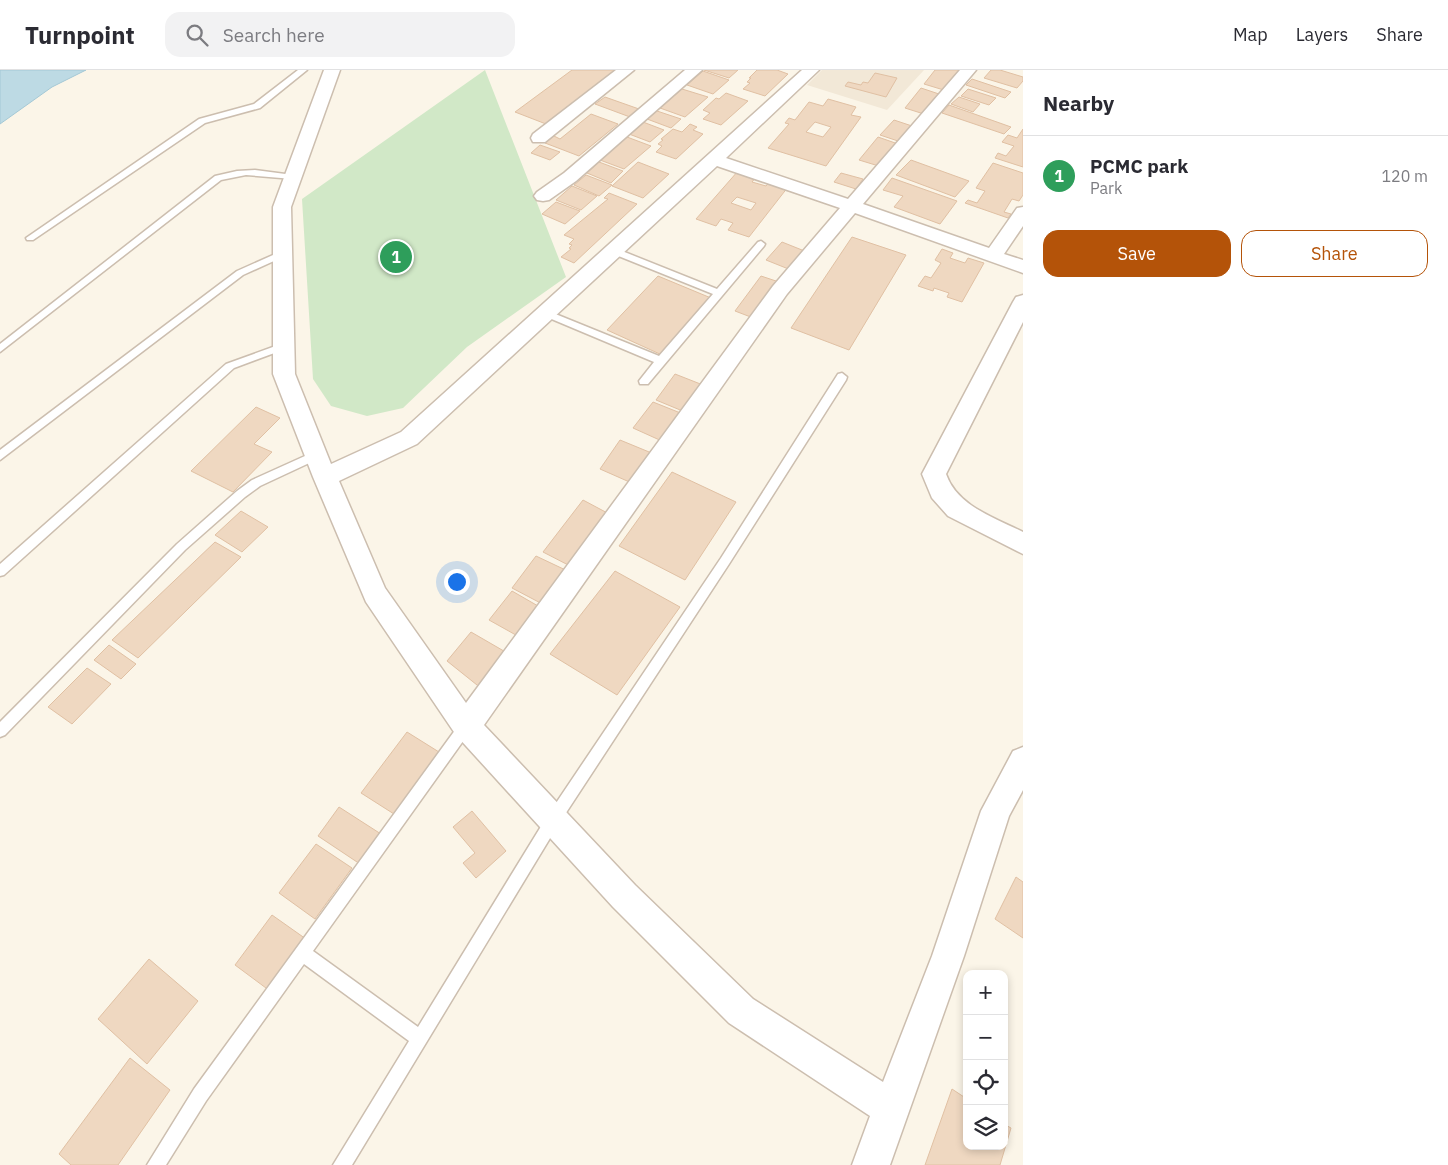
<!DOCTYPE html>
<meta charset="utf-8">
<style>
:root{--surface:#fff;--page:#f2f2f3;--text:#2b2b33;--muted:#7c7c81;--line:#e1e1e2;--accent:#b45309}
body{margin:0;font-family:"IBM Plex Sans",sans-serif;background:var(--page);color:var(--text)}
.controls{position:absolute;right:15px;bottom:15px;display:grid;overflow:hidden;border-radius:10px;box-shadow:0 2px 8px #0003}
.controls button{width:45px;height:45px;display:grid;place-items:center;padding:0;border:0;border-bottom:1px solid var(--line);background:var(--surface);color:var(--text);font:25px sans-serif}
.you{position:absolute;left:456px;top:511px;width:18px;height:18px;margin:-12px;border:4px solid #fff;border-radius:50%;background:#1a73e8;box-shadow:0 0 0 8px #1a73e833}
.badge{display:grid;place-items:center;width:32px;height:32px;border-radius:50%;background:var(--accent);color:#fff;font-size:16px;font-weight:700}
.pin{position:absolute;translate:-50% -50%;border:2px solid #fff;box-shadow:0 1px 5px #0006}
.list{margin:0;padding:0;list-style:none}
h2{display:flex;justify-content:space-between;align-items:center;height:65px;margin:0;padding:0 20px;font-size:21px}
h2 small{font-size:16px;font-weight:400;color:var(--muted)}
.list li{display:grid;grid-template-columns:32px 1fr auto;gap:15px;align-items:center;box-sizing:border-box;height:80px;padding:0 20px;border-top:1px solid var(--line)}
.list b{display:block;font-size:19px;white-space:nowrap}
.list p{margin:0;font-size:16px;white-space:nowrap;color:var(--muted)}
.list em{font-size:16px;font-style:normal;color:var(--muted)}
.actions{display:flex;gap:10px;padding:15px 20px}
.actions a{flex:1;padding:11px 0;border:1px solid var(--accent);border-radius:15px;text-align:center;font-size:18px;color:var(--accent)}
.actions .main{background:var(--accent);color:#fff}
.icon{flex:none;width:28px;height:28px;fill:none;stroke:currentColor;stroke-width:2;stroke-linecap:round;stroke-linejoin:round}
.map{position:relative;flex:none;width:1023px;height:1095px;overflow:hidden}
header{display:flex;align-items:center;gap:30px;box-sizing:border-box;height:70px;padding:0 25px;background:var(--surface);border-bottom:1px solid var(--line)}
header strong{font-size:24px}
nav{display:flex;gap:28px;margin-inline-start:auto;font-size:18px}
.search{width:350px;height:45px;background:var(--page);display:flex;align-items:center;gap:12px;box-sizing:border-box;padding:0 18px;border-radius:15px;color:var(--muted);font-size:19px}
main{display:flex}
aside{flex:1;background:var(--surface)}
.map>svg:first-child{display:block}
.residential{fill:#f2e8d7}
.green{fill:#d1e8c7}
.water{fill:#bddae4;stroke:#a4c8d5}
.building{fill:#efd8c1;stroke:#e0c0a3;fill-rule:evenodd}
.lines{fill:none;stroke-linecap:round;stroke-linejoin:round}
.lane-casing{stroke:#ccbeaf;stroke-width:3}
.street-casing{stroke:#ccbeaf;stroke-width:3}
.lane{fill:#fff;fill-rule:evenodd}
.street{fill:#fff;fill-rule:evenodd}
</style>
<header>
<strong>Turnpoint</strong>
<div class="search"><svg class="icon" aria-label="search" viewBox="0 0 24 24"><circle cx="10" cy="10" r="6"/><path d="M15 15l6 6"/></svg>Search here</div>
<nav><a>Map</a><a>Layers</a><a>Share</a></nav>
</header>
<main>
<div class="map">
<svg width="1023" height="1095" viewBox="0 0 1023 1095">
<rect width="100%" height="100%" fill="#fbf5e8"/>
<polygon class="residential" points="822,0 924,0 887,40 807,15"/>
<polygon class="green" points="485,0 566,207 467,277 403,338 367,346 331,336 313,309 302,129"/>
<polygon class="water" points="0,0 86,0 52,17 0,54"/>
<g class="building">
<polygon points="572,0 616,0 546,54 515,42"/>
<polygon points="704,0 738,0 729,8"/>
<polygon points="757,0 777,0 788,4 765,26 743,19 750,13 747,12 751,8 749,8"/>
<polygon points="935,0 963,0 947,21 924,14"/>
<polygon points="991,0 1000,0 1023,7 1023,11 1017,18 984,8"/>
<polygon points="703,1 729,10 713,24 687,15"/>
<polygon points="875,3 897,8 886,27 845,16 848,12 861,15 863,12 868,13"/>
<polygon points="972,9 1011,22 1005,28 966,15"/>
<polygon points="921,18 942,25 927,45 905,38"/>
<polygon points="682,19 708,27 685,47 660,38"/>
<polygon points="968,19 996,28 989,35 961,26"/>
<polygon points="726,23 748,31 721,55 703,49 710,43 703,40 716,28 719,29"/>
<polygon points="605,27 639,39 630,47 595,34"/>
<polygon points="959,27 980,34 973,42 951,34"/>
<path d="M828,29L856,37L851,45L861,47L826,96L768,78L789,54L785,53L789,48L795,50L809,32L823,36ZM815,52L831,57L823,67L806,62Z"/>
<polygon points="949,35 1011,57 1004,64 942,43"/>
<polygon points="657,41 681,49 671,58 647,49"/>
<polygon points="591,44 618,54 579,86 545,73 554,66 560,69"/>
<polygon points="894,50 915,57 901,72 880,65"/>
<polygon points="643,52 664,60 650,72 629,64"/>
<polygon points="690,54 697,57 693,60 703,64 676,89 656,82 662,76 658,74 663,70 661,69 673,59 682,62"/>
<polygon points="1023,59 1023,97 995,88 998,83 1006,86 1014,76 1002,72 1008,65 1017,68"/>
<polygon points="627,67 651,76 624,99 600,90"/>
<polygon points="878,67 901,75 882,97 859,90"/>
<polygon points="540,75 560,82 550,90 531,83"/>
<polygon points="911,90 969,111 955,127 896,105"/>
<polygon points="599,92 623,101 611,113 587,103"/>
<polygon points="638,92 669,104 643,128 612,116"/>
<polygon points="993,93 1023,103 1023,125 1019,131 1012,129 1004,142 1011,144 1008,148 965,133 968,130 977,133 985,121 976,118"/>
<path d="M738,101L756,107L752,112L766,116L770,111L788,117L749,167L728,160L733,153L721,149L716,156L696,149ZM737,127L756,133L751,140L731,133Z"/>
<polygon points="841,103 863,109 856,119 834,112"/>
<polygon points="586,105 612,115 599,126 574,115"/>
<polygon points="892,108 957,131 940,154 894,137 903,126 883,120"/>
<polygon points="572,116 597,126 581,140 556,130"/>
<polygon points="609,123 637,134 574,193 561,187 571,179 569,178 572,175 569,174 574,169 564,165 608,129 604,128"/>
<polygon points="556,132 580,141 565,154 542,144"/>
<polygon points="852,167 906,185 849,280 791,258"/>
<polygon points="782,172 807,182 791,200 766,190"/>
<polygon points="942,179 953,183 950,188 965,193 968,188 984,193 962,232 947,227 949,223 934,218 933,221 918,216 925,206 931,208 941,193 935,190"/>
<polygon points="658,206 711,228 662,285 607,260"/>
<polygon points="761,206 782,213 756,249 735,241"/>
<polygon points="675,304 703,315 685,342 656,330"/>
<polygon points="653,332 683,344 664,372 633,358"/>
<polygon points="256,337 280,348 254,374 272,382 233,422 191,401"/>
<polygon points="620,370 654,384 634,414 600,399"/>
<polygon points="672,402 736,432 685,510 619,476"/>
<polygon points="583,430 613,446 574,498 543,482"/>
<polygon points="241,441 268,457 242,482 215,465"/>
<polygon points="215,472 241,487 138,588 112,570"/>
<polygon points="536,486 574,504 550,538 512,518"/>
<polygon points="615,501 680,537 617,625 550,584"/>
<polygon points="512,521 545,540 523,569 489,550"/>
<polygon points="471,562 509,584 482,619 447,591"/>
<polygon points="109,575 136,594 121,609 94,590"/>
<polygon points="87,598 111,614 72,654 48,637"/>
<polygon points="407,662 439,682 394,744 361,723"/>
<polygon points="339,737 381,764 360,794 318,766"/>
<polygon points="472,741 506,781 476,808 463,793 475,783 453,757"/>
<polygon points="316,774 352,798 315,849 279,823"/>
<polygon points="1016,807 1023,812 1023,868 995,849"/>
<polygon points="272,845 306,869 270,921 235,895"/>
<polygon points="149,889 198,931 147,994 98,949"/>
<polygon points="130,988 170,1020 118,1095 71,1095 59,1084"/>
<polygon points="952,1019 967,1029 967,1076 1004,1076 1004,1054 1011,1058 1000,1095 925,1095"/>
</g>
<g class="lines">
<defs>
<g id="lane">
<polygon points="298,0 307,0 260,38 205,53 33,170 27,170 26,168 199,49 254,34"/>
<polygon points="255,100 293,105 297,107 293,109 246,105 221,110 0,282 0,274 215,106 237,101"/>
<polygon points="761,171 765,174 764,176 648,314 640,314 639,311 654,292 542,245 540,243 545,240 548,241 659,286 713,224 611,183 611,179 617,179 717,219 758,172"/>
<polygon points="282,181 287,184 285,186 243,205 0,390 0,380 237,201"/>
<polygon points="284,273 288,274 288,278 234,298 4,505 0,506 0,494 226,294"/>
<polygon points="842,303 847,307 846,310 729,494 558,755 352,1095 333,1095 409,971 304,894 206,1031 166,1095 147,1095 194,1019 461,652 466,650 471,652 473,656 471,660 313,881 418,957 548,745 721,488 838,304"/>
<polygon points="316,381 321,385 320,388 260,416 245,427 185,480 5,665 0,667 0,652 177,474 237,421 252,410"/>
</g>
<g id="street">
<path d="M324,0H340L291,137L295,304L331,394L401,362L802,0H819L726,88L848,129L960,0H976L863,134L989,178L1017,138L1023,137V156L1004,184L1023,190V203L855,143L787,224L484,655L635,815L753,929L883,1012L932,886L981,741L1013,681L1023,677V720L1009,746L964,886L890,1095H852L870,1046L729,953L613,837L456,665L366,532L313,407L273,304V137ZM717,96L840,138L773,216L466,633L385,518L339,411L417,374Z"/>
<polygon points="616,0 634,0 545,72 533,72 531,68 533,64"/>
<polygon points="685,0 702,0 576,111 549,130 543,131 537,130 534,126 537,122 564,103"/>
<path d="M1023,225V252L946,404C957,436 995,448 1023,462V484L948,446L932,428L922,404L1013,232L1016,227Z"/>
</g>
</defs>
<use href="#lane" class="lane-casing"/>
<use href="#street" class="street-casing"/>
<use href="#lane" class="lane"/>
<use href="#street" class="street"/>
</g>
</svg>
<div class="controls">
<button>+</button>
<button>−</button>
<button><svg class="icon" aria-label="locate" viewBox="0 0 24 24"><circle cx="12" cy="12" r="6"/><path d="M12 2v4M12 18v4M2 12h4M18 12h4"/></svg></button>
<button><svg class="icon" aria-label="layers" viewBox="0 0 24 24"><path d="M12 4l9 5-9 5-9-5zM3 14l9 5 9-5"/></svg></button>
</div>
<div class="you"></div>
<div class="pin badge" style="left:396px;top:187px;background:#2e9e5b">1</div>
</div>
<aside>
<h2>Nearby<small></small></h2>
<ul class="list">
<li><span class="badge" style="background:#2e9e5b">1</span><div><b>PCMC park</b><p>Park</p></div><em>120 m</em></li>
</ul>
<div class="actions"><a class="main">Save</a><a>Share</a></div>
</aside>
</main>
